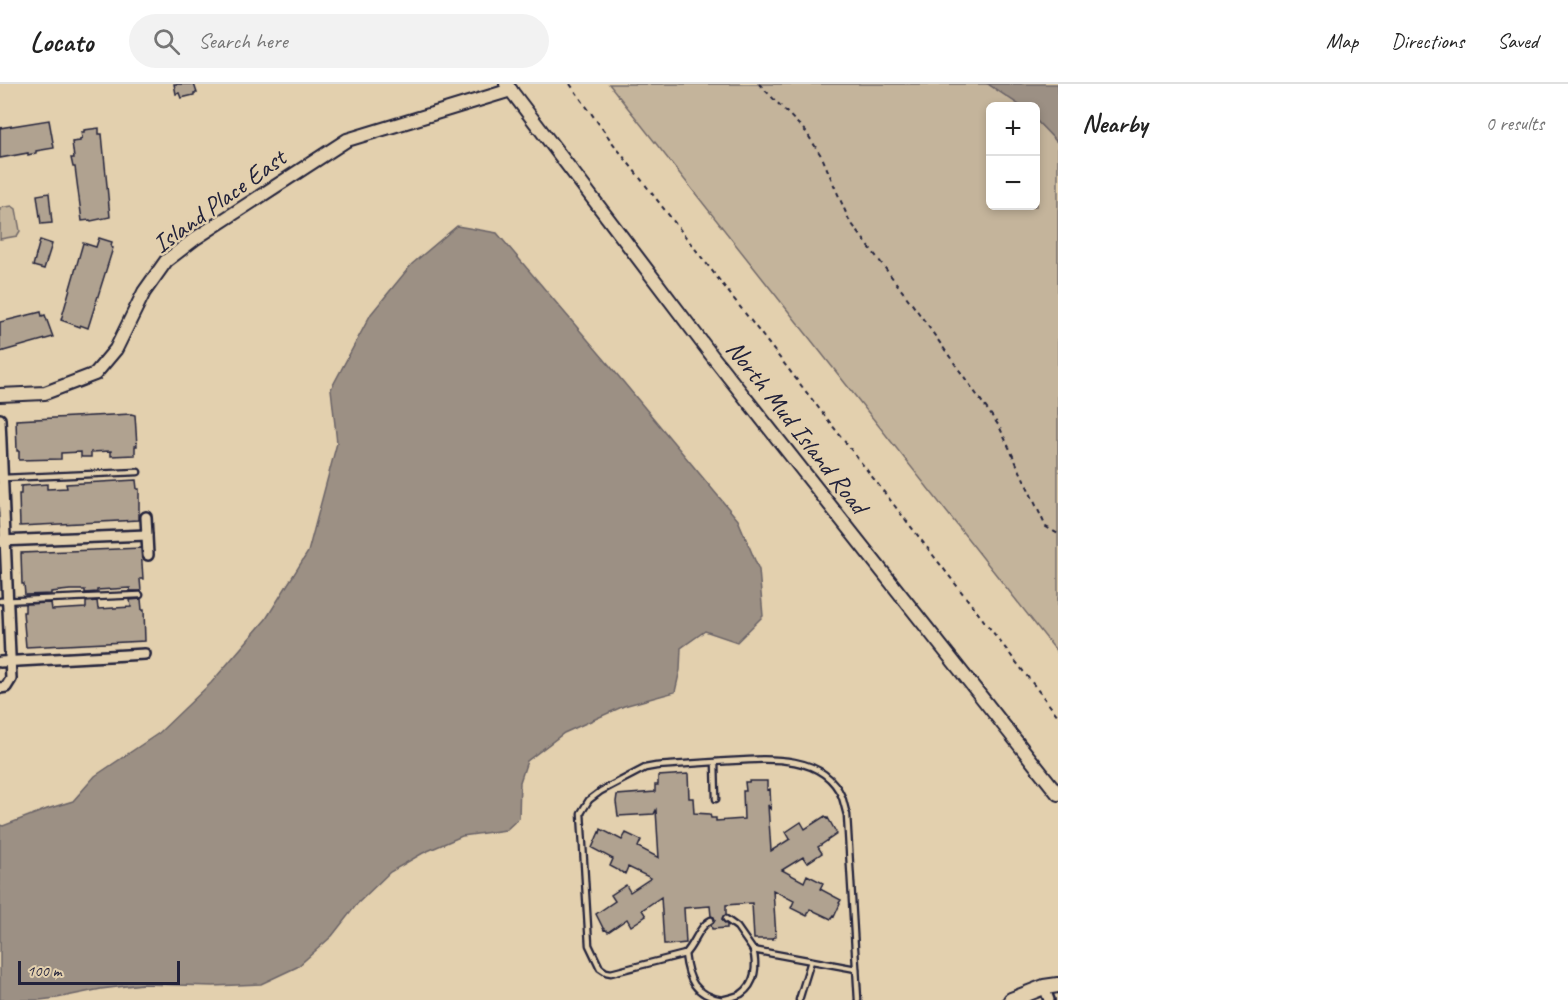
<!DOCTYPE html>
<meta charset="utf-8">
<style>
:root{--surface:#fff;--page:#f2f2f2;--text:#222;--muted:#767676;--line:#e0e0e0}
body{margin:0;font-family:Caveat,sans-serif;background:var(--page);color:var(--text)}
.controls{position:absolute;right:18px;top:18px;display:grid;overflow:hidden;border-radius:9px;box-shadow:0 3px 9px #0003}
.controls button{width:54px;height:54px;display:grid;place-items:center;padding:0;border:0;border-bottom:2px solid var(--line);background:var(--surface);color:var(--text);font:30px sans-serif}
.scale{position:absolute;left:18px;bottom:15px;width:162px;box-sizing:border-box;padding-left:6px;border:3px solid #22223b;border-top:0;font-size:16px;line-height:21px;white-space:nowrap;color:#22223b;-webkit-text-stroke:4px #e3d0ae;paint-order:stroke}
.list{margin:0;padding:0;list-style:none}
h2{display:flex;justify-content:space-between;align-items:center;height:78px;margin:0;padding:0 24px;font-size:26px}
h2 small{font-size:20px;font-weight:400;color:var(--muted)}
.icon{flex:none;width:33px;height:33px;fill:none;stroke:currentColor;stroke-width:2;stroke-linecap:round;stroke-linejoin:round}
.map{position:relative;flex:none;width:1058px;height:916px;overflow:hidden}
header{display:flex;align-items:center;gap:36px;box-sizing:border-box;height:84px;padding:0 30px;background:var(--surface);border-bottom:2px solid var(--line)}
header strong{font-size:28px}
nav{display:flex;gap:33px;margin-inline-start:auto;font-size:21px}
.search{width:420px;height:54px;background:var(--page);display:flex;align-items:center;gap:15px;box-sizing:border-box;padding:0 21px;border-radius:33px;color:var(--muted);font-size:22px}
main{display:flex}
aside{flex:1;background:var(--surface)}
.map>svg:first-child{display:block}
.green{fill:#c4b49b;stroke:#736b6b;stroke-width:1.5}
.water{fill:#9c9084;stroke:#6b6467;stroke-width:1.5}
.building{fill:#b0a290;stroke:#22223b;stroke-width:1.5}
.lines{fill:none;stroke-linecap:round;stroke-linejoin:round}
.service-casing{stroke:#22223b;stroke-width:9}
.minor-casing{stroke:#22223b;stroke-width:14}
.tertiary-casing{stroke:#22223b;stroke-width:16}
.secondary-casing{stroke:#22223b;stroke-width:18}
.path{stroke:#22223b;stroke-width:2;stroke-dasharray:4.5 4.5;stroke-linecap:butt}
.service{stroke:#e3d0ae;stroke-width:4.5}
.minor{stroke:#e3d0ae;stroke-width:9}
.tertiary{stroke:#e3d0ae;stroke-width:12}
.secondary{stroke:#e3d0ae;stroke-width:14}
.labels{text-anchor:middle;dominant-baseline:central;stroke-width:5;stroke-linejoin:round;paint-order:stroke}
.street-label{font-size:26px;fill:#22223b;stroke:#e3d0ae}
</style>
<header>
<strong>Locato</strong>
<div class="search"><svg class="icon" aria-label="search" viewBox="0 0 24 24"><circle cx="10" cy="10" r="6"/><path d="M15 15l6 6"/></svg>Search here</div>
<nav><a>Map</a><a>Directions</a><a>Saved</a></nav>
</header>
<main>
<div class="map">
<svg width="1058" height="916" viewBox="0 0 1058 916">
<rect width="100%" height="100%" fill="#e3d0ae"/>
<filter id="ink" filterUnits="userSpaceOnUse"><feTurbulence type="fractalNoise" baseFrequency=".0167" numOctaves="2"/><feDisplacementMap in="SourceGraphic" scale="12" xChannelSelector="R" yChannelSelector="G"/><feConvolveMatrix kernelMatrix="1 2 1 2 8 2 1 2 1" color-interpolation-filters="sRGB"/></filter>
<g filter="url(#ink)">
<g class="green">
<polygon points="609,0 988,0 1021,22 990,22 990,122 1036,122 1036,36 1058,59 1058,569"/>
<polygon points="12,122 16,125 20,147 17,152 0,155 0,124"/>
</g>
<g class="water">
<polygon points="988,0 1058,0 1058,59 1036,36 1036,22 1021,22"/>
<polygon points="457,142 497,149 610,282 738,436 759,486 763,532 737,558 705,547 681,564 680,586 675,608 624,622 564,649 527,677 520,698 519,734 506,746 462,752 423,769 390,788 357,820 332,852 297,883 261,900 213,902 143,900 101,905 57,914 40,916 0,916 0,741 3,742 47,725 73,717 95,692 159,649 211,599 266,535 308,468 337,359 331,305 371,230 412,180"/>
</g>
<g class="building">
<polygon points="174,0 194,0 197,9 194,9 194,11 181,14 179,9 176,10"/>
<polygon points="49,36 54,64 36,67 36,69 28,71 28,69 0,74 0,44"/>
<polygon points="99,44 99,50 102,50 110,133 91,137 90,136 82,137 75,83 73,83 71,74 74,74 72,58 80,57 80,55 82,54 81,48 84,48 84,46"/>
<polygon points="49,109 52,139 41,140 37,111"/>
<polygon points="99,154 112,158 111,163 113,164 88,244 80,241 80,243 61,236 83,159 96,163"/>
<polygon points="40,156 52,160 44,185 33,182"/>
<polygon points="41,228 42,232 45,231 53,253 0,268 0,238"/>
<polygon points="131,330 135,331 137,362 135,362 135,371 111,372 111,367 91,368 91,373 81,373 81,368 61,369 61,375 19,376 19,367 17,367 16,336"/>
<polygon points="136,396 137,405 139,405 139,436 20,442 19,410 21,410 21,402 47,400 47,405 67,404 66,400"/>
<polygon points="141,464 143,495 140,495 141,507 130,507 130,504 97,506 97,508 85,509 85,506 70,506 51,508 51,510 25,511 24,500 22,500 21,469"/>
<polygon points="141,515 142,526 144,526 145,557 26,563 23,528 25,528 25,520 51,519 52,526 86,524 86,518 97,517 98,525 131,523 130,516"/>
<polygon points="688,690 689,714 693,714 694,729 710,730 711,734 716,734 716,737 744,735 743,707 746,707 745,698 749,698 749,697 767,697 767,706 770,705 771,726 768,721 771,767 790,755 786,748 801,738 805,745 825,732 827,735 828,734 837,750 818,763 822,769 807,779 803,773 782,786 804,798 807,791 823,799 820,805 841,816 839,819 840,820 834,833 833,832 831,835 810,825 807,832 791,824 794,817 773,806 776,853 772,854 773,855 754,855 752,819 726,821 726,831 723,832 722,835 727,841 727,844 712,845 711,841 715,836 714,833 711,832 710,822 684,824 686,859 668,861 668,860 664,860 661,813 642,826 646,832 631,842 627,835 608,848 605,845 604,846 596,830 615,817 611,811 626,801 630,808 651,794 628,783 625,790 610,782 613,775 592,764 599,748 600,749 601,745 622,756 626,749 641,756 638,763 659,774 656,726 654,730 618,732 616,718 617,711 655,708 655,701 658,701 658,692"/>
</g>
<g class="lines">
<defs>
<g id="service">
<polyline points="3,394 138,388"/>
<polyline points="0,517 140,511"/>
<path d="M716,715L715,678C756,676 822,665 842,713C844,719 845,725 847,731L858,916"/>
<polyline points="726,835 737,843 753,866 856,885"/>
<path d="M711,836C698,843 695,860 685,870L611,889L606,888L600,884L589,861L581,729L589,716L601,707L645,684L656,682L715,678"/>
<path d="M685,870C688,896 695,911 722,916"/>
<path d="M722,916C728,914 735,913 741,910C756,900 757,881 753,866"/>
<polyline points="799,916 811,877"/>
</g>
<g id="minor">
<polyline points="0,335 11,595 6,603 0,604"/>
<polyline points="146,433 148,471"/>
<polyline points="0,457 147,451"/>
<polyline points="0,578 145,570"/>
<polyline points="1044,903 1049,916"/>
</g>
<g id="tertiary">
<polyline points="506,0 713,273 1058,710"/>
<polyline points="0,311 45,309 95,290 116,265 144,208 166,177 196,154 347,56 511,6"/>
</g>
<polyline id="secondary" points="1011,916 1044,903 1058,901"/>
</defs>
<use href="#service" class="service-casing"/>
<use href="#minor" class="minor-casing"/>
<use href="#tertiary" class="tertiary-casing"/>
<use href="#secondary" class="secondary-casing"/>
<g class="path">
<polyline points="570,0 612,58 1058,632"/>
<polyline points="759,0 806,48 822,73 849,136 918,228 999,342 1046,443 1058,450"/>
</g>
<use href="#service" class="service"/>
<use href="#minor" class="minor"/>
<use href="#tertiary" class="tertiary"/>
<use href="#secondary" class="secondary"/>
</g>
</g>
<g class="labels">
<g class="street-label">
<text transform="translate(219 117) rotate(-36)">Island Place East</text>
<text transform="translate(797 343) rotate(52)">North Mud Island Road</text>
</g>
</g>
</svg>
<div class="controls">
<button>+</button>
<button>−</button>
</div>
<div class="scale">100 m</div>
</div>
<aside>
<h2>Nearby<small>0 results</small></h2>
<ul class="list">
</ul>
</aside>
</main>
